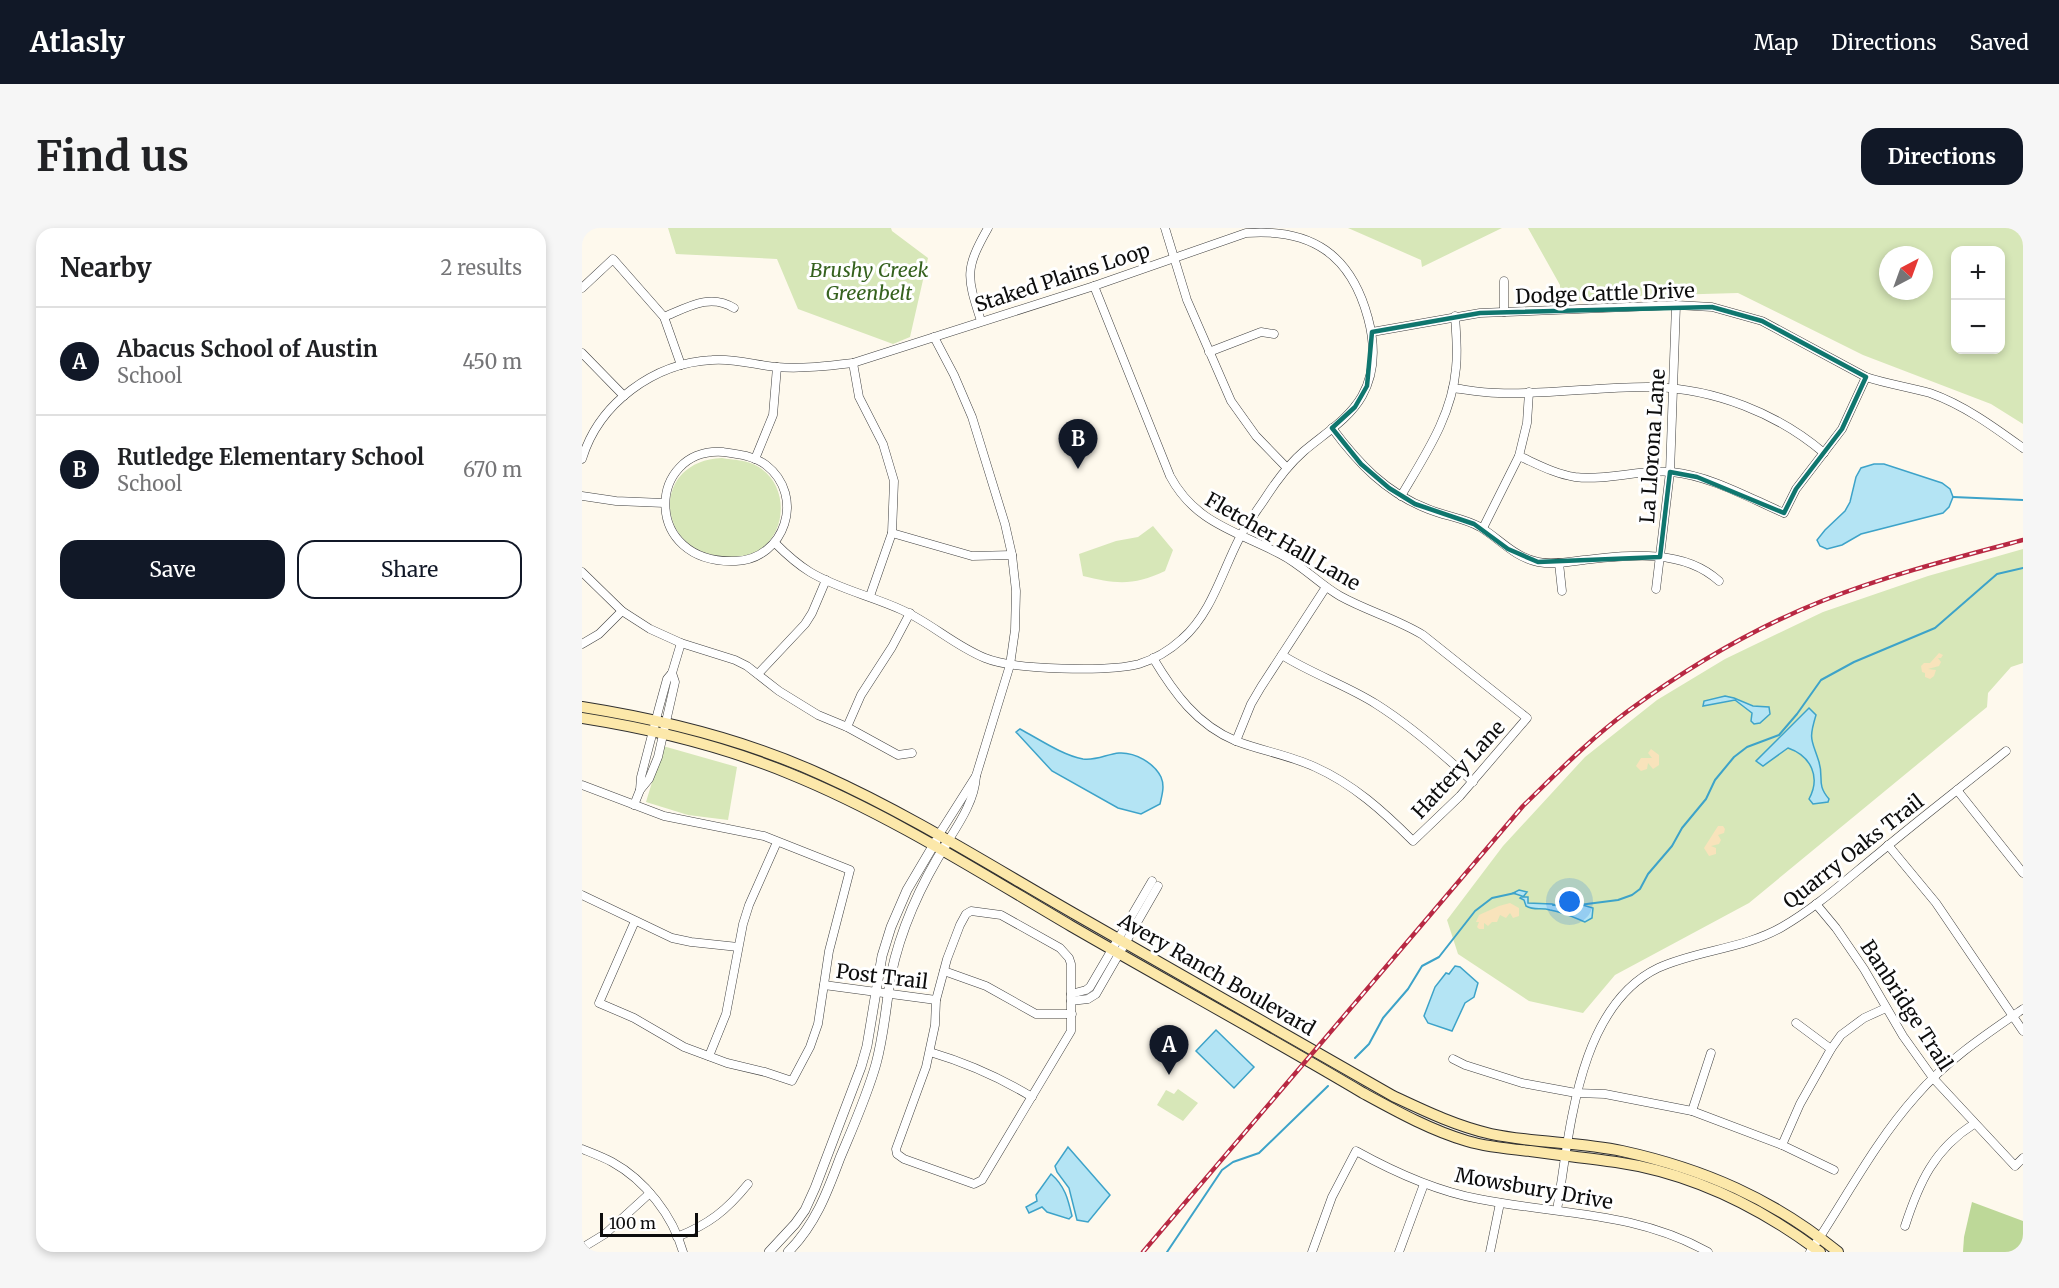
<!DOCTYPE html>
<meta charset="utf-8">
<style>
:root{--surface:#fff;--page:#f6f6f6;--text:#202124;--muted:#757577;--line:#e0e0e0;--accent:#111827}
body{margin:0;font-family:Merriweather,serif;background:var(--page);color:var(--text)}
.controls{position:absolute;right:18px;top:18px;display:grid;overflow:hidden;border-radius:12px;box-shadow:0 3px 9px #0003}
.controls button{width:54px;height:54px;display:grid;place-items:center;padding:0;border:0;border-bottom:2px solid var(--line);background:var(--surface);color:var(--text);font:30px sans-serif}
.compass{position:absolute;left:1297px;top:18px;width:54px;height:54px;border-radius:50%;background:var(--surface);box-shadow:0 3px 9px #0003;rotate:41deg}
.scale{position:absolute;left:18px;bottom:15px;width:98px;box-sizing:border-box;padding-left:6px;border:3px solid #0d0d0d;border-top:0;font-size:16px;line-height:21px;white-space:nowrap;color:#0d0d0d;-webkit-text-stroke:4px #fff;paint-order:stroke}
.you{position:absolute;left:988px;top:674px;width:21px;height:21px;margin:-15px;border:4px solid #fff;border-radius:50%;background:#1a73e8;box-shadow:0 0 0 9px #1a73e833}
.badge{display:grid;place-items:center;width:39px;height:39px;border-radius:50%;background:var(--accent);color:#fff;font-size:20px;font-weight:700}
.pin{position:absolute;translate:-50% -50px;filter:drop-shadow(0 2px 3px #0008)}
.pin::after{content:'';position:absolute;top:32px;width:21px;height:18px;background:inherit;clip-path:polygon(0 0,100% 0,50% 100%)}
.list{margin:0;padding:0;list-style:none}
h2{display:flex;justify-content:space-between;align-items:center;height:78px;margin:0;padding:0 24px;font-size:26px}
h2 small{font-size:20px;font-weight:400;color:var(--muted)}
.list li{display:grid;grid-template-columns:39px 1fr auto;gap:18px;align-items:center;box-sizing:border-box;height:108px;padding:0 24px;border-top:2px solid var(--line)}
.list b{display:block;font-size:22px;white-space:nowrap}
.list p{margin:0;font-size:20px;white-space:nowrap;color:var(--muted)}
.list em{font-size:20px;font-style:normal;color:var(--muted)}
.actions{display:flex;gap:12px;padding:18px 24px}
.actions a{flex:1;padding:14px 0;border:2px solid var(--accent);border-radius:18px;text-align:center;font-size:21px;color:var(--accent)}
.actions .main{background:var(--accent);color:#fff}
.map{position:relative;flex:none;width:1441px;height:1024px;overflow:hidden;border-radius:18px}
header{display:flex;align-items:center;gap:36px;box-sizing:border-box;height:84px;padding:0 30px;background:var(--accent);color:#fff}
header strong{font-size:28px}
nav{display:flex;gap:33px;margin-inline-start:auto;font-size:21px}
.intro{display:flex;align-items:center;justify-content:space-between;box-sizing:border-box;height:144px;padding:0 36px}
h1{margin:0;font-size:42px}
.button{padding:15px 27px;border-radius:18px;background:var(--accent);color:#fff;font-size:21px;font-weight:700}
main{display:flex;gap:36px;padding:0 36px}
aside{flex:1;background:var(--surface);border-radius:18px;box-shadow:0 3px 9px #0003}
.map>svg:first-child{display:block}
.green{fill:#d7e7b8;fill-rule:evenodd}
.forest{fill:#bdd898}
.sand{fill:#f8e3bb}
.water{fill:#b4e4f4;stroke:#3da3c9;stroke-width:1.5}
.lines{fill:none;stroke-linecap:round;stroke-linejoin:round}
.stream{stroke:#3da3c9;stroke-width:2}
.minor-casing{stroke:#404040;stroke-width:9}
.tertiary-casing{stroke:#404040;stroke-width:10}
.secondary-casing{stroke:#2f2f2f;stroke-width:12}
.minor{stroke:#fff;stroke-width:8}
.tertiary{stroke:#fff;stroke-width:9}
.secondary{stroke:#fce8aa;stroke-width:10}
.rail-casing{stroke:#b82943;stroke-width:4.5}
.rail{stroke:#fff;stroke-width:2;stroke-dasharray:7;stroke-linecap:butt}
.marked{fill:none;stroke:#0f766e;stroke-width:4.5;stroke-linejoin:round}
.labels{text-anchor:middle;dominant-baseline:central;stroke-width:6;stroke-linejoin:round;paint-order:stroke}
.park-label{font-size:20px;font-style:italic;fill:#36621f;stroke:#fff}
.street-label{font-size:20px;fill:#0d0d0d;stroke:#fff}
</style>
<header>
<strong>Atlasly</strong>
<nav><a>Map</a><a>Directions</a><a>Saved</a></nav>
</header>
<div class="intro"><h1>Find us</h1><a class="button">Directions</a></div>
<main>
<aside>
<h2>Nearby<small>2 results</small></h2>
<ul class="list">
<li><span class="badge">A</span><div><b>Abacus School of Austin</b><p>School</p></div><em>450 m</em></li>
<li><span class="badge">B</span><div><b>Rutledge Elementary School</b><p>School</p></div><em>670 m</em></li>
</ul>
<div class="actions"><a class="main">Save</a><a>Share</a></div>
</aside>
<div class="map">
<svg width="1441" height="1024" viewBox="0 0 1441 1024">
<rect width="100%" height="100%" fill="#fef9ed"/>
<g class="green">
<polygon points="86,0 309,0 310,3 346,30 328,109 311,116 216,81 195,31 94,26"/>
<polygon points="766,0 920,0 840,39 839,32"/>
<path d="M946,0H1441V196L1409,176L1281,127L1156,65L1051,68L978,74V57ZM1418,22V122H1374V22ZM1306,27H1342V63H1306Z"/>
<path d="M140,230C151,232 165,232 175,238C213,259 204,323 159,328C73,338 63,233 140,230Z"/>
<path d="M571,298L591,322L583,343C552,358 533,356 501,348L497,326L534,313L556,309Z"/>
<polygon points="1441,321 1441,435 1429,439 1406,465 1405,479 1167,675 1033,747 1001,785 947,773 876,726 865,692 921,618 1003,529 1075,472 1143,431 1241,384 1346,348"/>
<polygon points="81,518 155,539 146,592 106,587 64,574"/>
<polygon points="596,861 616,875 601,893 575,877 584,862 592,866"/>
</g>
<polygon class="forest" points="1390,974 1441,993 1441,1024 1381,1024 1382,1009"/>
<g class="sand">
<polygon points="1357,425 1361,427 1359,430 1356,430 1359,434 1357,438 1346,441 1354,442 1352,448 1348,451 1343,449 1343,445 1340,444 1339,438 1342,435 1348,435"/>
<polygon points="1069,521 1077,527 1077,537 1071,541 1066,535 1065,541 1059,543 1054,538 1059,530 1070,530 1066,525"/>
<polygon points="1136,598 1141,598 1143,601 1142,605 1136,607 1139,612 1137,616 1129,618 1134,620 1134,626 1127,628 1122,620"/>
<polygon points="928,675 937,680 937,688 931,690 928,685 924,690 918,687 915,694 910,694 906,698 902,695 902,701 897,701 895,699 897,694 894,694 897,687 917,678"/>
</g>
<g class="water">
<polygon points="1292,236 1302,236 1360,255 1368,261 1371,269 1367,279 1361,285 1279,306 1260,317 1245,321 1238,318 1235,312 1243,302 1263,283 1268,274 1274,249 1279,240"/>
<polygon points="1143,468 1152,470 1171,478 1187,479 1188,486 1178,495 1172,496 1169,493 1170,485 1153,472 1121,478 1122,473"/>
<path d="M1227,480L1234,487C1226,513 1230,511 1237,534C1242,550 1234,556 1247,571L1246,574L1231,576L1227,571C1239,549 1229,528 1206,520L1181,538L1174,533Z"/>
<path d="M438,501C457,511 480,527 501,531C514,533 525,526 537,525C553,524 572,535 579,549C583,558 580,567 578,576L559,586L536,580L470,543L434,504Z"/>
<path d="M937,662L945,664L941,669H946V675L970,676L986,680L997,676L1011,680L1010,690L1003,694C991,689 981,684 968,682C959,679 953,683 944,678L942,672L938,670L940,668L931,665Z"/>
<polygon points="873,738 878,739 896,755 892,769 883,775 870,803 846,795 842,788 853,759 864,745 867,746"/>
<polygon points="634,802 672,839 652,860 614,823"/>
<polygon points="486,919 528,967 506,994 495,992 487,960 475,944 473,938"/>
<path d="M469,946C483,958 486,971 490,988L487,991L465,984L460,979L447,985L444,979L455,973L454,967Z"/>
</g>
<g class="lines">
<g class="stream">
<polyline points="1371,269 1441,272"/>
<polyline points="971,677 992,678"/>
<polyline points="997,677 1036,672 1050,667 1058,661 1066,646 1090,618 1100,600 1124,571 1133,552 1152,529 1165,519 1197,507 1215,486 1239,452 1272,434 1353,400 1415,346 1441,340"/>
<polyline points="773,830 787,816 801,790 826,761 840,738 857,729 893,683 910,670 933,665"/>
<polyline points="585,1024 640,942 651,934 677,925 746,858"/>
</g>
<defs>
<g id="minor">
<polyline points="583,0 605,72 649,173 674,208 705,240"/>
<polyline points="922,53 922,84"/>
<path d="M512,58L588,248C613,295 654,303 698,326C720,337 737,356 758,368C785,383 815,391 841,407L945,490L878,568L831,613C801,583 771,556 733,539C707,527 680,523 654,513C615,497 592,465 571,430"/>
<polyline points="0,60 31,31 82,89 99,137"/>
<path d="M82,89C106,79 128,65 152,80"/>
<path d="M399,93C385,49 382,42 406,0"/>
<path d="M790,104L898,85L1094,77L1130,79L1180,93L1284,149C1305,156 1327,159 1348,165C1382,177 1412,199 1441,220"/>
<polyline points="352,109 372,147 390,189 423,296 430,327 434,363 433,402 428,437 394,548 356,608"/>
<polyline points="627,124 679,104 692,106"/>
<polyline points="0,125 42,168"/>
<polyline points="271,135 277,169 301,216 312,253 310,305 288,368"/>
<path d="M871,160C886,162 901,165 916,165C968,167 1020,158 1071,159C1133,161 1195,185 1242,225"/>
<path d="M750,200C776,235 804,265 846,281C863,288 882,290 898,299C918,311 932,329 956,334C971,337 987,334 1002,332C1047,327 1101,320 1137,353"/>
<path d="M141,224C156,226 172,228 184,237C224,268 203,331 154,333C59,337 65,219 141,224Z"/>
<path d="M937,228C955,236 973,246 993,249C1025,253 1058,241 1090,244C1129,248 1167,270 1202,285L1214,261L1260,201L1284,149"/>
<path d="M0,231C17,175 72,135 130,132C152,130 173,137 194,139C220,141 246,138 271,135L512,58L664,5C730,0 769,27 786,90C793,116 794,143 780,168C767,191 742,206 722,223C707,236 695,252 684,269C675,283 664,296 657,311C640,344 629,386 600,411C588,422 573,431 557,436C526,444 432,442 403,430C373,418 349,395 320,382C290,368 256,361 228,344C215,336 203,325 193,315"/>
<polyline points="173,231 191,187 195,139"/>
<polyline points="0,268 34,273 82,275"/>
<path d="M819,268C843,227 870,188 874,140C876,122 874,105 873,88"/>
<polyline points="901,300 937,228 945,195 947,164"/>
<polyline points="310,305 390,328 430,327"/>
<polyline points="977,335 980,363"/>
<polyline points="0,344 40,383 68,401 99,415 153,432 165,438 197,463 236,487 265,499 316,527 330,525"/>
<polyline points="1074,361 1088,244 1094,77"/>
<polyline points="0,416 17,406 40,383"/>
<path d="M700,427C730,446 764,457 794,476C829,498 861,526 891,554"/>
<polyline points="176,446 223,396 230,385 244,352"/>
<polyline points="265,499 279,467 310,419 328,385"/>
<polyline points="654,513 669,476 679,459 744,359"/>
<polyline points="0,557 82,588 182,608 268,642 247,723 236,796 228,819 210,853 183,844 145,835 102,819 52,790 17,775 53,693"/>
<polyline points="58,562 59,549 77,480 85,451 90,445 99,415"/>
<polyline points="1375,562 1441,645"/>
<polyline points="52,577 58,562 67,551 76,529 93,454 90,445"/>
<path d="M366,613C378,594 393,571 394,548"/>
<polyline points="1306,617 1354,675 1441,803"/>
<polyline points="0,667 90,710 109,714 156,719"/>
<polyline points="1234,676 1254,700 1282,741 1321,808 1351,850 1433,938 1441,930"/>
<polygon points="389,683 419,687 478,720 487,730 489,736 489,803 400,952 392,956 322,931 315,926 314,921 344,839 353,797 354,772 365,731 378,697 384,686"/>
<polyline points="362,743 404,758 454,786 490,786"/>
<polyline points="242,757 354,772"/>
<polyline points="489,766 504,762 508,759 570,653"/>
<polyline points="489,773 506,771 514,766 576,658"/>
<polyline points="1214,795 1249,821"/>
<path d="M348,824C385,835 417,849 450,869"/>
<polyline points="127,828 144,786 161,696 167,677 195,614"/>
<polyline points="871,831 883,837 940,855 994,865 1023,866 1110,883 1200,917 1252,942"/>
<polyline points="1110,883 1129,825"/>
<polyline points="1200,917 1218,876 1249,821 1259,807 1282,790 1304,780"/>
<path d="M0,921C10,925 21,929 30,934C63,952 91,988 101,1024"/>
<path d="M975,982C988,905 995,779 1076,740C1115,722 1162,721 1200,699C1235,679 1266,650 1297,625C1339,590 1382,557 1424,523"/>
<path d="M1323,998C1337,955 1352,921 1392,896"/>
<path d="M95,1009C127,996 144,983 166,956"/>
<polyline points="0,1020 23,1006 68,965"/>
<path d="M730,1024L750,969L774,923C812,944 853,963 897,971C977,987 1052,983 1126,1024"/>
<polyline points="817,1024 842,956"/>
<polyline points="908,1024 918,975"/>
<path d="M1228,1024C1263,972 1292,915 1334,868C1364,833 1403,807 1441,781"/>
</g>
<g id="tertiary">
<polyline points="187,1024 213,996 223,982 233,960 279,839 285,818 300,728 309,699 325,662 354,613"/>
<path d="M206,1024C233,997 245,965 258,930C271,899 285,868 294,836C302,807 304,777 309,747C319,699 340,654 366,613"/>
</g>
<g id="secondary">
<path d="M0,479C82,492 164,512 240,547C327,586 409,638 491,685C598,746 705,807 811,868C843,883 874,898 909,906C952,915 997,914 1040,923C1122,941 1191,971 1256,1024"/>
<path d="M0,490C70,501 140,518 206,545C305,585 397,644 489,698C586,754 685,808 781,865C814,883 848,902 885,913C905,919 927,921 948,923C977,927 1006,930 1034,934C1109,945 1178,979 1238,1024"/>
</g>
</defs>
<use href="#minor" class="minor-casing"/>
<use href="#tertiary" class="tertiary-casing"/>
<use href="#secondary" class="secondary-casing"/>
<use href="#minor" class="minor"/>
<use href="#tertiary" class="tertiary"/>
<use href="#secondary" class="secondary"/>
<defs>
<path id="rail" d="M561,1024L941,578C975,545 1008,511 1046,483C1105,440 1172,400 1240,373C1306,347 1373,330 1441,312"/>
</defs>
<use href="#rail" class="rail-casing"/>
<use href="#rail" class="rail"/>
</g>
<path class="marked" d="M1130,79L1180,93L1284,149L1260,201L1214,261L1202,285L1115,249L1088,244L1078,329L956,334L926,321L892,296L833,276L807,260L779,236L750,200L773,179L785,158L790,104L898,85Z"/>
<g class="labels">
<g class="park-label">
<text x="287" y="41">Brushy Creek<tspan x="287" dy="23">Greenbelt</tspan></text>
</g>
<g class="street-label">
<text transform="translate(480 49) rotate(-18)">Staked Plains Loop</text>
<text transform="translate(1023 65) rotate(-2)">Dodge Cattle Drive</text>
<text transform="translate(1070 218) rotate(-86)">La Llorona Lane</text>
<text transform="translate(701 313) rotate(30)">Fletcher Hall Lane</text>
<text transform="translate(876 541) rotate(-47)">Hattery Lane</text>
<text transform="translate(1271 623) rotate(-38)">Quarry Oaks Trail</text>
<text transform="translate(635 746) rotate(30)">Avery Ranch Boulevard</text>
<text transform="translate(300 748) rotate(7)">Post Trail</text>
<text transform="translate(1325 777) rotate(57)">Banbridge Trail</text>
<text transform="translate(952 960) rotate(10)">Mowsbury Drive</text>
</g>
</g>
</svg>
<div class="controls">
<button>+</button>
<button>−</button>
</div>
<svg class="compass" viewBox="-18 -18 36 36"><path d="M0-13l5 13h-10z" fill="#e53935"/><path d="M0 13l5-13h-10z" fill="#757577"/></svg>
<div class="scale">100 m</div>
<div class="you"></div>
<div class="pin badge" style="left:587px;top:847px">A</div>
<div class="pin badge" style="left:496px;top:241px">B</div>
</div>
</main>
